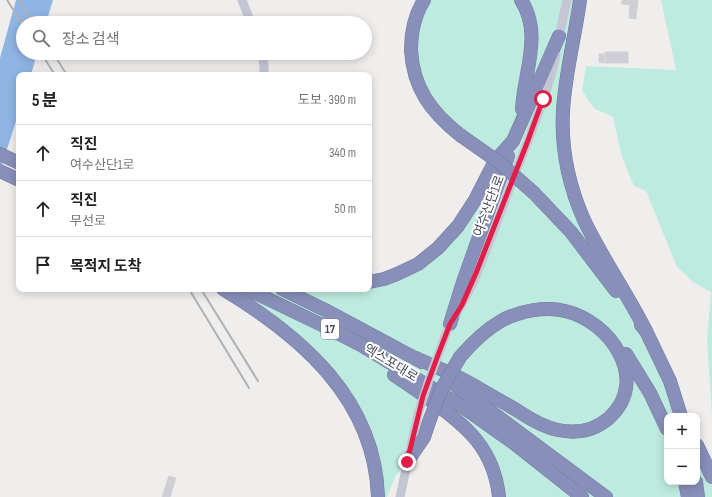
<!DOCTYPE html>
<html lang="ko">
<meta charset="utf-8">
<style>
:root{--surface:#fff;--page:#f6f6f6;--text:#222;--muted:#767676;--line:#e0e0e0}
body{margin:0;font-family:"Sofia Sans Condensed","Noto Sans KR",sans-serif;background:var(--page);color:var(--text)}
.controls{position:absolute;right:12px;bottom:12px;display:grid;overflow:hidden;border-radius:8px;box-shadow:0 2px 10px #0003}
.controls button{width:36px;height:36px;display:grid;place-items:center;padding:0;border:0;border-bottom:1px solid var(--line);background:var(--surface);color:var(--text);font:20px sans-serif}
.stop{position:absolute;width:12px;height:12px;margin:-9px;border:3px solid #e11d48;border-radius:50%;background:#fff}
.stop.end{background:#e11d48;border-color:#fff;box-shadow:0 1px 4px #0008}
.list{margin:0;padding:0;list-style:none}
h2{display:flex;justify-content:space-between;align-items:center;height:52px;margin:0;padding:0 16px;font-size:17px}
h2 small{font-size:13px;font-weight:400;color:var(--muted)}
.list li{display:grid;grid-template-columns:26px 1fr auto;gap:12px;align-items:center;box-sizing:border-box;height:56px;padding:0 16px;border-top:1px solid var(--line)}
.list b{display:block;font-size:15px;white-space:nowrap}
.list p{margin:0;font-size:13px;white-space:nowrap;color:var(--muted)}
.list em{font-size:13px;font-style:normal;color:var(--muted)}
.icon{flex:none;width:22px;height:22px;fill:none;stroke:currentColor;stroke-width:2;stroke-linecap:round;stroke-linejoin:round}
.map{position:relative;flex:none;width:712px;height:497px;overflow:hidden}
.search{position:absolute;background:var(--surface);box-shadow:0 2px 10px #0003;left:16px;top:16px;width:356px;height:44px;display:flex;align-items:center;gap:10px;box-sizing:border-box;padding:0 14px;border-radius:22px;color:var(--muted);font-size:15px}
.panel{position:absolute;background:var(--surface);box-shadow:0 2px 10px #0003;left:16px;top:72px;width:356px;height:220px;border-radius:8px}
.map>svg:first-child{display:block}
.green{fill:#beebdf}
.water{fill:#8fb5e4}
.building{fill:#ceced5;stroke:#d2d1d8}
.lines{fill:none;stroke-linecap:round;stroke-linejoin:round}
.highway-casing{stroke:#747aa4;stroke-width:14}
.minor{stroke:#c4c7d3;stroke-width:9}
.highway{stroke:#888fb8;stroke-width:13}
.rail{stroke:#b0b0b7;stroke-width:2}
.highway-bridge-casing{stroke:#747aa4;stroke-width:14;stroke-linecap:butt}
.minor-bridge{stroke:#c4c7d3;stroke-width:9}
.highway-bridge{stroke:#888fb8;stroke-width:13}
.route{stroke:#e11d48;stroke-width:5}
.labels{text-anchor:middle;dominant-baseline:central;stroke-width:4;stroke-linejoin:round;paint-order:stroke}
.shield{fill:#fff;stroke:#7e808b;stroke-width:1}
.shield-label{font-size:12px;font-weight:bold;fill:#474a59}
.street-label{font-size:13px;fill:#474a59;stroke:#fff}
</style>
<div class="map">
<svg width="712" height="497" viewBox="0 0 712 497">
<rect width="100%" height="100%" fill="#f0eeed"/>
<g class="green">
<polygon points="424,0 580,0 565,94 568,172 686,416 667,416 667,482 697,482 697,445 712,477 712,497 499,497 488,456 423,396 407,462 395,477 387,497 378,497 377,476 340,387 236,297 239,289 369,289 369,282 438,248 495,161 441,118 412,63"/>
<polygon points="661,0 712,0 712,416 707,341 711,292 693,282 677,267 646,191 634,186 622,157 613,117 595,109 582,91 586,66 676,70"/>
</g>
<polygon class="water" points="16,0 53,0 46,23 23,23 23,53 37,53 31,75 19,75 19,112 0,171 0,58"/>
<g class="building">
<polygon points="622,0 638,0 636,19 629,18 630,5 622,4"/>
<rect x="605" y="52" width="23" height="11"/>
<polygon points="599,54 604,54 604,63 599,62"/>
<polygon points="169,476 176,478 170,497 162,497"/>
</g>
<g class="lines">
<defs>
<g id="highway">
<path d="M424,0C414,16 411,32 411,50C413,88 431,112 460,135"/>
<path d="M521,0C543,33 524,73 522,109"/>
<path d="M580,0C575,37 565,74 563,111C561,148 569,186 584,220C602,258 627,293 646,331"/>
<polyline points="0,154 19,163"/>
<polyline points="0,171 19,180"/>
<polyline points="534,193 571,232 616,291"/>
<polyline points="369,282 384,279 397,274 418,264 438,248 458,226 475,200 495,161 513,141 559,36"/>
<path d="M223,289C301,336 375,399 378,497"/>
<polyline points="247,289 322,325 361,345 463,407 515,444 582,497"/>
<polyline points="282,289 325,310 422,362"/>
<polyline points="450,324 463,282 508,156"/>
<polyline points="641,325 646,331 670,381 681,416"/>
<polyline points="626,354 650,393 667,429"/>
<path d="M416,358C435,367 455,374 473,385C488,394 503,402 518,411C530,419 543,427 558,430C577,434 594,431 609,418C651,380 610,321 565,311C545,306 519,311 501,321C485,330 472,343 460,357"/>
<path d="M394,375C406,383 418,391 430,400C467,426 494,449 499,497"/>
<polyline points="447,379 606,497"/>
<polyline points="697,445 712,477"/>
<polyline points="407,462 424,437 430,419"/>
<polyline points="685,482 688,497"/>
<polyline points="696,482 698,497"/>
</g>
</defs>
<use href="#highway" class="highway-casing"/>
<g class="minor">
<polyline points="242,0 251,23"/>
<polyline points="558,41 567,0"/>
<polyline points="262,53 264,65 264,75"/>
<path d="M445,336C452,318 464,302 472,285C488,249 501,211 515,174C529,137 548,94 556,55"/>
<polyline points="400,497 418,414"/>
</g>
<use href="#highway" class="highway"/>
<g class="rail">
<polyline points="7,0 23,25"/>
<polyline points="19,0 33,23"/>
<polyline points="41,53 55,75"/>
<polyline points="53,53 67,75"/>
<polyline points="189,289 249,388"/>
<polyline points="201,289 258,381"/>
</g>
<defs>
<g id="highway-bridge">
<polyline points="460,135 500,163 534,193"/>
<polyline points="430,419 442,388 460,357"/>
</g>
</defs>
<use href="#highway-bridge" class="highway-bridge-casing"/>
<polyline class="minor-bridge" points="418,414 430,377 445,336"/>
<use href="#highway-bridge" class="highway-bridge"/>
</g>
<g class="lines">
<polyline class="route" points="407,462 423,396 438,355 450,324 462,305 476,273 527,143 543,99"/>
</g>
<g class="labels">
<rect class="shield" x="321" y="319" width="18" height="20" rx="3"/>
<g class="shield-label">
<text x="330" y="329">17</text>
</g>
<g class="street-label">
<text transform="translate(489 206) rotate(-69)">여수산단1로</text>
<text transform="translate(391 363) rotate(31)">엑스포대로</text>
</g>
</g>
</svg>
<div class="controls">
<button>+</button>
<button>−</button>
</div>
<div class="stop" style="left:543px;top:99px"></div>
<div class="stop end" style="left:407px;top:462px"></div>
<div class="search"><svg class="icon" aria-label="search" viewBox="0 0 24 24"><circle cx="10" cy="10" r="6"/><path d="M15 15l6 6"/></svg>장소 검색</div>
<section class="panel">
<h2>5 분<small>도보 · 390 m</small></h2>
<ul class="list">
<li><svg class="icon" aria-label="ahead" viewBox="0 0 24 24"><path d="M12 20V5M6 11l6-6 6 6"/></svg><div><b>직진</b><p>여수산단1로</p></div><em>340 m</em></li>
<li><svg class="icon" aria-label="ahead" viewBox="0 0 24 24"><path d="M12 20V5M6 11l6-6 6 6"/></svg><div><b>직진</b><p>무선로</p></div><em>50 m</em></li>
<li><svg class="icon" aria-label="arrive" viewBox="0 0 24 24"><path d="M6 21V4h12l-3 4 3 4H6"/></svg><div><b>목적지 도착</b></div></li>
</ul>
</section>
</div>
